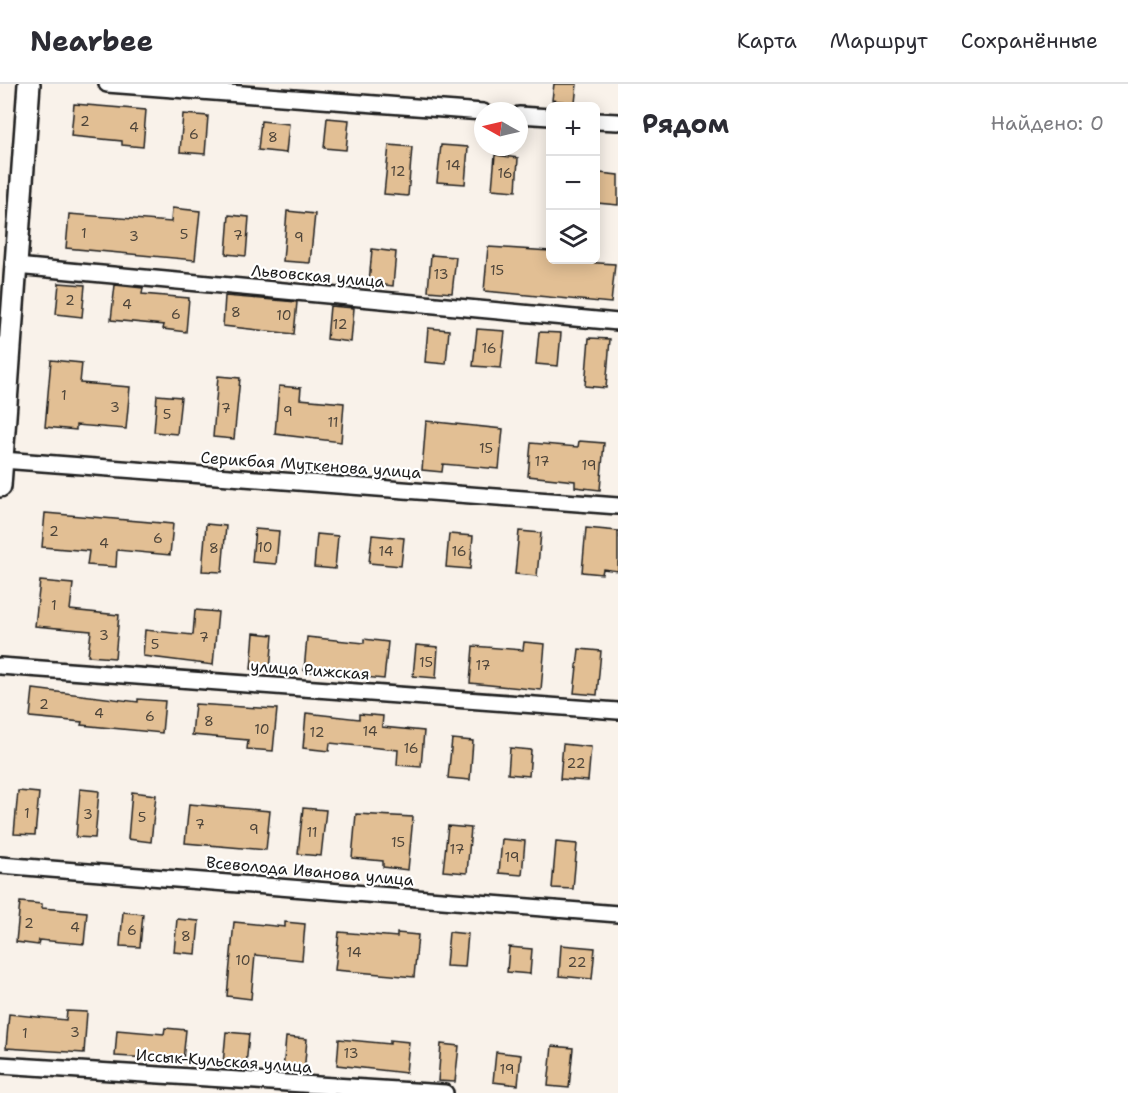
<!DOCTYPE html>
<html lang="ru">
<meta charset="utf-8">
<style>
:root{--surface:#fff;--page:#f2f2f3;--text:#2b2b33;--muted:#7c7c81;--line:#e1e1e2}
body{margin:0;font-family:"Shantell Sans",sans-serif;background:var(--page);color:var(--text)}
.controls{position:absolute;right:18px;top:18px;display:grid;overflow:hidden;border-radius:9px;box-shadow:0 3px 15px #0003}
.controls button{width:54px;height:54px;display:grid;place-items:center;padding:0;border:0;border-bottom:2px solid var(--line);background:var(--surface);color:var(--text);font:30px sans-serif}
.compass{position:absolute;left:474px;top:18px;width:54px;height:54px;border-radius:50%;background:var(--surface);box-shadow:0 3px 15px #0003;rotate:278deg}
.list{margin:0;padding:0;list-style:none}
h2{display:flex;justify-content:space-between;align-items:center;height:78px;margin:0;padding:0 24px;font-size:26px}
h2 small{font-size:20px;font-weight:400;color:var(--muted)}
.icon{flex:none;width:33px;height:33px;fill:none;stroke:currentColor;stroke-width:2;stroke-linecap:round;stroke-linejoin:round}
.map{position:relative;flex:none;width:618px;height:1009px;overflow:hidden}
header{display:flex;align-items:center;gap:36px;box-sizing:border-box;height:84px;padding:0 30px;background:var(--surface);border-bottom:2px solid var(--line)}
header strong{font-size:28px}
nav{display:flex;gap:33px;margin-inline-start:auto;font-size:21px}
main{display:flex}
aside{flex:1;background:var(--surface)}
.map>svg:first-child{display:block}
.building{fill:#e2bf94;stroke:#1c1c1c;stroke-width:1.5}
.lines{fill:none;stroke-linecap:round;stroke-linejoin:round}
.street-casing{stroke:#1c1c1c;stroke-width:20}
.secondary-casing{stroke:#1c1c1c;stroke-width:26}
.street{stroke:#fff;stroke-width:15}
.secondary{stroke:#fff;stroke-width:21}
.labels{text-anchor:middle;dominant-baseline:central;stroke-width:4.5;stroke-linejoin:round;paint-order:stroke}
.number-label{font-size:14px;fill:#4e453a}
.street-label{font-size:16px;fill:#1c1c1c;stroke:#fff}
</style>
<header>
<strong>Nearbee</strong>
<nav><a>Карта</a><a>Маршрут</a><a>Сохранённые</a></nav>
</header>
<main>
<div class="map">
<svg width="618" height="1009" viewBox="0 0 618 1009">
<rect width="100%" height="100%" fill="#f9f2ea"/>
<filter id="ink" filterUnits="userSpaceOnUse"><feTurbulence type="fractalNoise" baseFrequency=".0167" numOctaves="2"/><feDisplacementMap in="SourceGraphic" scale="12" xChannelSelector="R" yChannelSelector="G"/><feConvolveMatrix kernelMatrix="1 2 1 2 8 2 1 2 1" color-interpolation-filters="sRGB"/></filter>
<g filter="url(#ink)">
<g class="building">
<polygon points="554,0 577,0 575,19 552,16"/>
<polygon points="74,20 146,26 143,63 122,61 122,57 71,52"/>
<polygon points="183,30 208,32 205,70 180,68"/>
<polygon points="327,34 349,36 346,66 324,64"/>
<polygon points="261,37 289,40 286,69 258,66"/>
<polygon points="389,61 412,63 408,112 384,110"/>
<polygon points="441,61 468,63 465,100 437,98"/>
<polygon points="495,71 518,74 516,107 492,105"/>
<polygon points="600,89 618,91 618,121 597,119"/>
<polygon points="172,124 200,127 195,176 66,164 69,130 171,138"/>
<polygon points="287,127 315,130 310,179 283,177"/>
<polygon points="229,131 249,133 246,172 226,170"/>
<polygon points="488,163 550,167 550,176 615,180 611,219 484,207"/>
<polygon points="372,165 396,168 393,202 369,199"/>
<polygon points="431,171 456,173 452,209 428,207"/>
<polygon points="59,199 85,201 82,233 56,230"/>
<polygon points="115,201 143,204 142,210 189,214 186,248 163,245 164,241 111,236"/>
<polygon points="225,212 297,218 294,250 223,242"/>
<polygon points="330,222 354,224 351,258 327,255"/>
<polygon points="428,244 449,246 446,280 425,278"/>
<polygon points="477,245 505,247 501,284 473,282"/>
<polygon points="539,248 561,249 558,282 536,280"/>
<polygon points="589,254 610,255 606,304 585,302"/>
<polygon points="51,276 82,279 80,299 130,303 126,345 76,341 76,346 45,343"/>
<polygon points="218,292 240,294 234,355 213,353"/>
<polygon points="279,302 301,304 300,315 344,319 341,358 275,350"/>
<polygon points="157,311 181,313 177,350 154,348"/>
<polygon points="426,337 503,345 499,385 443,380 442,388 422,386"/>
<polygon points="579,357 604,359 600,406 575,403 575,397 528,392 531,359 578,363"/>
<polygon points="45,429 173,440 170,471 117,466 116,483 87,481 89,467 42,463"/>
<polygon points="206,440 226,442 222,488 202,487"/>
<polygon points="586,444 618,447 618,487 603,485 602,490 582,488"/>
<polygon points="255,445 279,447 276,480 252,478"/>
<polygon points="519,447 541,449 537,492 515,490"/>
<polygon points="317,450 338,452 335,485 314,483"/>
<polygon points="449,450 473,452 470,485 446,483"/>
<polygon points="372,451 404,454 401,482 369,479"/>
<polygon points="40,497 73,500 70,526 119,531 115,574 88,572 91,547 35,542"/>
<polygon points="195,526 218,528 213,581 143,572 145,546 193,551"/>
<polygon points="254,549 273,551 270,586 251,585"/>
<polygon points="307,553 364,559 364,555 388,558 384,595 304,587"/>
<polygon points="524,558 545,560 541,606 470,599 473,562 523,566"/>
<polygon points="416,561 438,563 436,594 413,592"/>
<polygon points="579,565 601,567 597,611 574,609"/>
<polygon points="33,605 138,618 138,615 165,617 162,649 81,641 82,638 30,633"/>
<polygon points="195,620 277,625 273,667 247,665 248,656 192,651"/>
<polygon points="306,629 359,635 359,630 383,632 382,643 424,647 421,683 397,681 398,666 330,659 329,667 303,664"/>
<polygon points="452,655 473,657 470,696 448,694"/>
<polygon points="563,660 591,663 588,697 560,695"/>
<polygon points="510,664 531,666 529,692 508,690"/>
<polygon points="80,705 99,707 95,754 76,753"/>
<polygon points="18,707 39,709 35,751 14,750"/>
<polygon points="132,708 156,711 151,758 128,755"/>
<polygon points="189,720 270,727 266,766 185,759"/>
<polygon points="303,724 326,726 321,772 298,770"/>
<polygon points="356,730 413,733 408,786 383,783 383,777 352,774"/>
<polygon points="448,742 471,744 467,789 443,787"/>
<polygon points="502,755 525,757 522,791 499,789"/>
<polygon points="556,758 577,760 573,805 552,804"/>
<polygon points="20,818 42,820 42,824 87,828 84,860 39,856 38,861 16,858"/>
<polygon points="123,828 143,830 140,863 120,862"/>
<polygon points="177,835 199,837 196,870 174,868"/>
<polygon points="234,838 285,843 285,838 305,840 302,876 255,871 251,915 227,912"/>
<polygon points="339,848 397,853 397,849 418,851 414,893 335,886"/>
<polygon points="449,848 468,850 465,883 446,882"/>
<polygon points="561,861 595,864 592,895 559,892"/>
<polygon points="509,863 532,865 530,890 507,888"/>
<polygon points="67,927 87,928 84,969 6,964 9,930 66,936"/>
<polygon points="165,944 186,946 183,976 115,972 117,946 164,950"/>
<polygon points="226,948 249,950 246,982 223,980"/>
<polygon points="286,953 307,955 304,989 283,987"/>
<polygon points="339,955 390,960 390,956 409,958 406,989 337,981"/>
<polygon points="441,960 459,962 455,998 438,997"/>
<polygon points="552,962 573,964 569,1004 548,1002"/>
<polygon points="496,968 521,971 518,1001 493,998"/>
</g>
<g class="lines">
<defs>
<g id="street">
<polyline points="107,0 483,28"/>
<polyline points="519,31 550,33"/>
<polyline points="596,37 618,38"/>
<polyline points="16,182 618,238"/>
<polyline points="2,376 618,422"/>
<polyline points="0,582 618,627"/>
<polyline points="0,781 618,830"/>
<polyline points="0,981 445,1009"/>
</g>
<polyline id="secondary" points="0,402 29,0"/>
</defs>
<use href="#street" class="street-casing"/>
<use href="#secondary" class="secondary-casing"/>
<use href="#street" class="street"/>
<use href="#secondary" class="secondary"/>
</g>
</g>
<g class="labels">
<g class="number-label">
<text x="85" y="37">2</text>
<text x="134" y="43">4</text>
<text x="194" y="50">6</text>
<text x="273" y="53">8</text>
<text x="453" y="81">14</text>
<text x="398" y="87">12</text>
<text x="505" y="89">16</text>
<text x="84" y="149">1</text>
<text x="184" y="150">5</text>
<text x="238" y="151">7</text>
<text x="134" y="152">3</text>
<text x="299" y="153">9</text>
<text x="497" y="186">15</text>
<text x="441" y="190">13</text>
<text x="70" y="216">2</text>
<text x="127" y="220">4</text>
<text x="236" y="228">8</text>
<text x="176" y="230">6</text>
<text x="284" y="231">10</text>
<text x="340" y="240">12</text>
<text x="489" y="264">16</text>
<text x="64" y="311">1</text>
<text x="115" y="323">3</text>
<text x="226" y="324">7</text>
<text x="288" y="327">9</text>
<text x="167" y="330">5</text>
<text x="333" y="338">11</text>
<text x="486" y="364">15</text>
<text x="542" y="377">17</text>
<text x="589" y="381">19</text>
<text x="54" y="447">2</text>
<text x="158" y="454">6</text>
<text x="104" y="459">4</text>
<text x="265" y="463">10</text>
<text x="214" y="464">8</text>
<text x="386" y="467">14</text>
<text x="459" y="467">16</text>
<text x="54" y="521">1</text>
<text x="104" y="551">3</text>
<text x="204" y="553">7</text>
<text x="155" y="560">5</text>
<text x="426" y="578">15</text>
<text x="483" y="581">17</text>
<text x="44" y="620">2</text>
<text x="99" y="629">4</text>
<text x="150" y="632">6</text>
<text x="209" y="637">8</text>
<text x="262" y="645">10</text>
<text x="370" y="647">14</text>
<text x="317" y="648">12</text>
<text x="411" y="664">16</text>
<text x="576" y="679">22</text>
<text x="27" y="729">1</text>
<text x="88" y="730">3</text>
<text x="142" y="733">5</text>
<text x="200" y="740">7</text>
<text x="254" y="745">9</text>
<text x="312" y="748">11</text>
<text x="398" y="758">15</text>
<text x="457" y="765">17</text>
<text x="512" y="773">19</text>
<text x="29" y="839">2</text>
<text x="75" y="843">4</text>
<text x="132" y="846">6</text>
<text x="186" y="852">8</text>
<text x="354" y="868">14</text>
<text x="243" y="876">10</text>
<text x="577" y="878">22</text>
<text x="75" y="948">3</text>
<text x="25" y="949">1</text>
<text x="351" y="969">13</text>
<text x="507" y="985">19</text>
</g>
<g class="street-label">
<text transform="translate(318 192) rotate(5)">Львовская улица</text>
<text transform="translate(311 381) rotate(4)">Серикбая Муткенова улица</text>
<text transform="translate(310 586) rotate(4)">улица Рижская</text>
<text transform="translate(310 787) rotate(5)">Всеволода Иванова улица</text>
<text transform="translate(224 977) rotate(4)">Иссык-Кульская улица</text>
</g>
</g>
</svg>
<div class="controls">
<button>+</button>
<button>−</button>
<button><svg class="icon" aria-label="layers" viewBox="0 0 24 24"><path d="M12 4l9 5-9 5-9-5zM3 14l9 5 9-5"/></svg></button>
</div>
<svg class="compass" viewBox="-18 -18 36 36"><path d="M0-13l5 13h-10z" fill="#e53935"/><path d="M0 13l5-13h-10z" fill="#7c7c81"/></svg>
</div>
<aside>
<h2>Рядом<small>Найдено: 0</small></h2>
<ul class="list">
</ul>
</aside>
</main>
